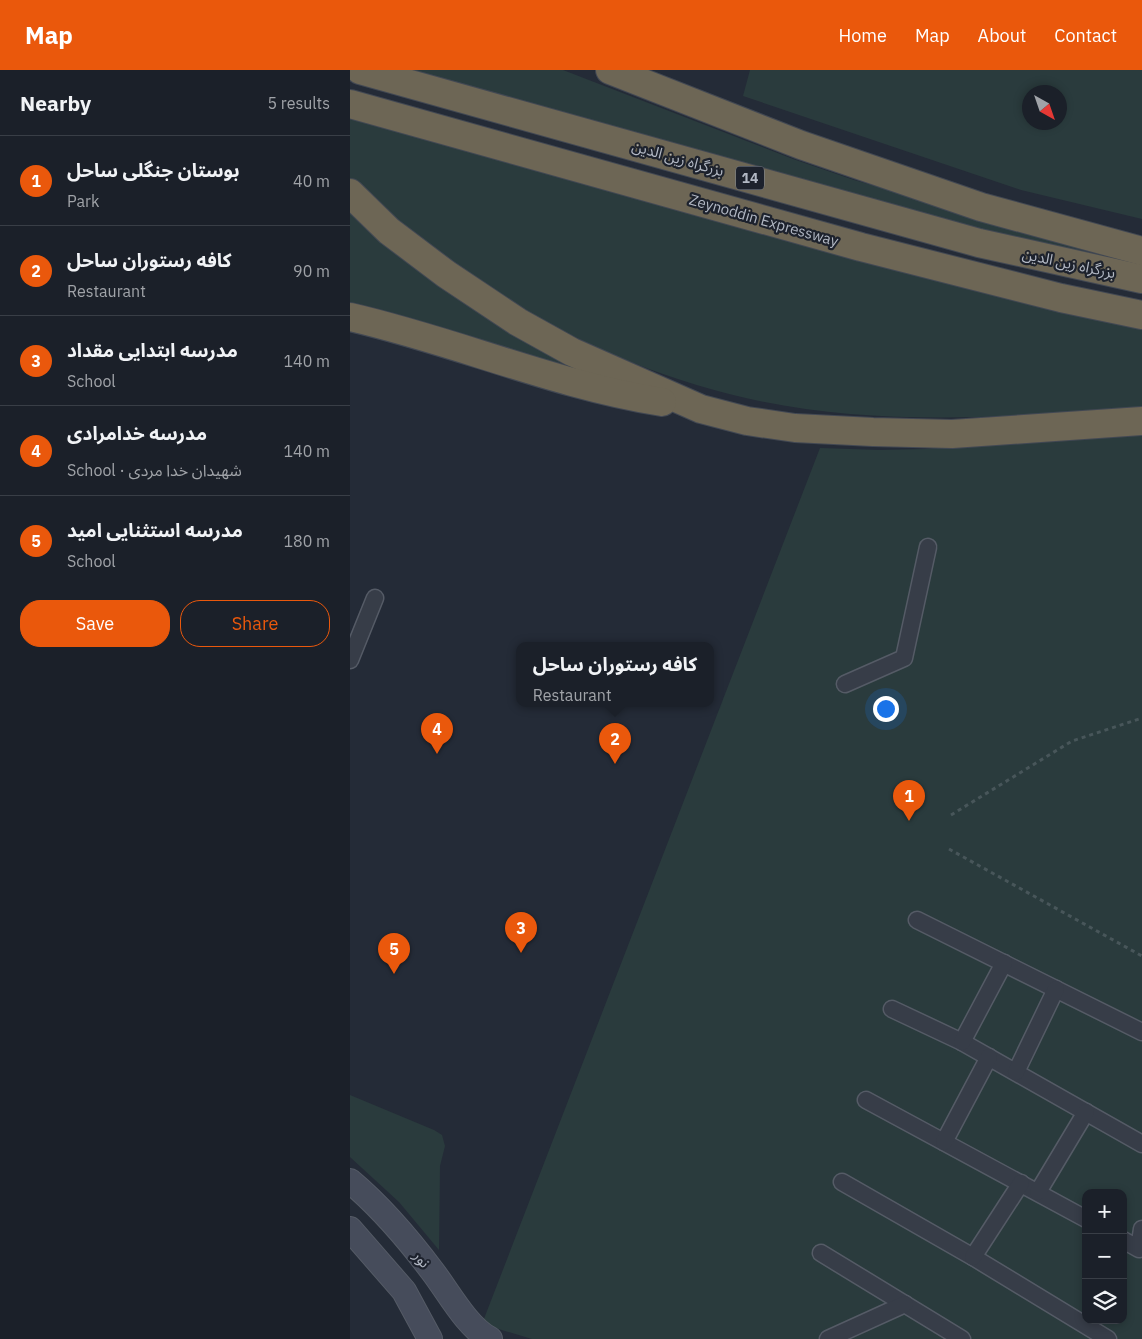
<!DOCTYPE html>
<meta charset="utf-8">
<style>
:root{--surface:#1b2029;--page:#282d35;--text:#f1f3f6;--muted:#a0a3a8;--line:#393e46;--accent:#ea580c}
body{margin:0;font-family:"IBM Plex Sans","Noto Sans Arabic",sans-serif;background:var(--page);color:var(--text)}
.controls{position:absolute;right:15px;bottom:15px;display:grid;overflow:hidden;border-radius:10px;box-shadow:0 2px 8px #0003}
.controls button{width:45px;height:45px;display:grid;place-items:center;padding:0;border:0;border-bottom:1px solid var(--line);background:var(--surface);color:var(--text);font:25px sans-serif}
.compass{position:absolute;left:672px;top:15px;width:45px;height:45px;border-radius:50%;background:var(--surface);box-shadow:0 2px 8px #0003;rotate:140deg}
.you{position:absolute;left:535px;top:638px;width:18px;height:18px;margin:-12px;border:4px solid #fff;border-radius:50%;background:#1a73e8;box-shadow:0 0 0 8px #1a73e833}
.badge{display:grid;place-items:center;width:32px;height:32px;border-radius:50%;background:var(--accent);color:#fff;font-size:16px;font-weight:700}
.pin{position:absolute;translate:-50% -41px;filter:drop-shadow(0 1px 2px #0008)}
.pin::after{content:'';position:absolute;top:26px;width:18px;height:15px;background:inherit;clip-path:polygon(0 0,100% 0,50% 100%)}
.popup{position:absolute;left:166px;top:572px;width:198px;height:65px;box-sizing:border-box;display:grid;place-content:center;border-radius:10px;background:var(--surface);filter:drop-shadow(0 1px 4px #0005);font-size:16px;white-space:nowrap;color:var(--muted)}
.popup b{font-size:19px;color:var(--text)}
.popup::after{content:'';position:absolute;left:50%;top:100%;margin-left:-10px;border:10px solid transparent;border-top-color:var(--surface)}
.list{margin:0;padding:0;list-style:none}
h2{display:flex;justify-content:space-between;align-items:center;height:65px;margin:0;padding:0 20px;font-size:21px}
h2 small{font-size:16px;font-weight:400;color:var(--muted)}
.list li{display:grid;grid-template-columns:32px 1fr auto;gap:15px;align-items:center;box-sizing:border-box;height:90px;padding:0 20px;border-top:1px solid var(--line)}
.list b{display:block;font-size:19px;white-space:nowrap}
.list p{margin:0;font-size:16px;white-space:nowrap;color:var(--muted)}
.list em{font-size:16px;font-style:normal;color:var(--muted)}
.actions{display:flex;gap:10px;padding:15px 20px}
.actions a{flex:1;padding:11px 0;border:1px solid var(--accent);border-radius:20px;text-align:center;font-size:18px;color:var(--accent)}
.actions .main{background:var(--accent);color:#fff}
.icon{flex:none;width:28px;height:28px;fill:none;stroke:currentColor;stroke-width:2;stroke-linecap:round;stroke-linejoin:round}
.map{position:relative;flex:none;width:792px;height:1269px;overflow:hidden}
header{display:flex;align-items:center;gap:30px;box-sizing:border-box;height:70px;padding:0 25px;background:var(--accent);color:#fff}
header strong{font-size:24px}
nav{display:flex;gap:28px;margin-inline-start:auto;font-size:18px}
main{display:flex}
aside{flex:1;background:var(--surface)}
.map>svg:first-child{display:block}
.green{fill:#2a3b3d;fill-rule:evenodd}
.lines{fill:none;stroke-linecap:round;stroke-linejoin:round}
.street-casing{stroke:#555b66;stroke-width:19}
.secondary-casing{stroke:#555b66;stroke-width:26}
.highway-casing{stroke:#424853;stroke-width:30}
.path{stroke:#48565a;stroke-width:3;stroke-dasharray:4 4;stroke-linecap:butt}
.street{stroke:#373d48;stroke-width:16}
.secondary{stroke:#464c5b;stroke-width:24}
.highway{stroke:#6d6655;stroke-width:28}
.labels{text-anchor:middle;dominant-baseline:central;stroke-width:4.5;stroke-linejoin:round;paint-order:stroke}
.shield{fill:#1d222d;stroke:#858b97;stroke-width:1}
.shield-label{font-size:14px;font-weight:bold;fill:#b2b8c4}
.street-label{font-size:15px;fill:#b2b8c4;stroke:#1d222d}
</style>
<header>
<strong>Map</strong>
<nav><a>Home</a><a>Map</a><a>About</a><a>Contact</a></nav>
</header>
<main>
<aside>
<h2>Nearby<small>5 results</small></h2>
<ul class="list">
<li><span class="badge">1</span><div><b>بوستان جنگلی ساحل</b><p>Park</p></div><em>40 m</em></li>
<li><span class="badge">2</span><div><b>کافه رستوران ساحل</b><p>Restaurant</p></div><em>90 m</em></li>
<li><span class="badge">3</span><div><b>مدرسه ابتدایی مقداد</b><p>School</p></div><em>140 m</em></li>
<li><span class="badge">4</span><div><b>مدرسه خدامرادی</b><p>School · شهیدان خدا مردی</p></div><em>140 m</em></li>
<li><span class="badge">5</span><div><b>مدرسه استثنایی امید</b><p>School</p></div><em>180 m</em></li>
</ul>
<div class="actions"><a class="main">Save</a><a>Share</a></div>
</aside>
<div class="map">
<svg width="792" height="1269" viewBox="0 0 792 1269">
<rect width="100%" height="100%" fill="#242b37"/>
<g class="green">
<polygon points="55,0 213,0 443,89 504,110 792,192 792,197 690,174 603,152"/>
<path d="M400,0H792V149L671,120L393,26ZM680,22H710V52H680Z"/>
<path d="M0,47L792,258V337C695,345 597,352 500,344C310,329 137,239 0,109Z"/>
<polygon points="0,143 66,198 120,237 277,322 0,236"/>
<path d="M792,361V1269H182L132,1254L470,378L529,380L575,379ZM736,1123H773V1250H736Z"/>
<polygon points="0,1025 84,1060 92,1065 95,1076 90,1096 89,1180 49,1132 0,1087"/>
</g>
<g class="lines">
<defs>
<g id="street">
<polyline points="0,590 25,528"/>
<polyline points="495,614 554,588 578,477"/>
<polyline points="567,850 792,962"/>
<polyline points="542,939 612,972 792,1074"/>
<polyline points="612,972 654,893"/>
<polyline points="666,1002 706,919"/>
<polyline points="516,1030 736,1149"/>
<polyline points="594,1072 639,987"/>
<polyline points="492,1112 623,1187 758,1269"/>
<polyline points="688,1122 736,1042"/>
<polyline points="773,1170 789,1179 792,1159"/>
<polyline points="471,1183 612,1269"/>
<polyline points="623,1187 671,1113"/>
<polyline points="478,1269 555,1234"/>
</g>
<g id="secondary">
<path d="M0,1111C31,1137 59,1170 83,1202C99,1223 117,1257 140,1269"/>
<polyline points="0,1159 54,1221 80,1269"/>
</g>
<g id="highway">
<polyline points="10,0 629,173 792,209"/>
<polyline points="260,0 451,75 631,137 792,181"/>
<polyline points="0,34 511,177 711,228 792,245"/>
<polyline points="0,123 39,161 96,204 168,252 222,282 351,339 397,351 445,358 523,362 602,364 792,351"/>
<path d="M0,247C105,271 205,315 312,332"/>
</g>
</defs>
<use href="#street" class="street-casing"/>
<use href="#secondary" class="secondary-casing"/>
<use href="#highway" class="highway-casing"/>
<g class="path">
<polyline points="601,745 722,671 792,648"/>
<polyline points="599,779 792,886"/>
</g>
<use href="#street" class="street"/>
<use href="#secondary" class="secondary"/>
<use href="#highway" class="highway"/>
</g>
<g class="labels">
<rect class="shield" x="386" y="96.5" width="28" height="23" rx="4"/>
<g class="shield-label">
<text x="400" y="108">14</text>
</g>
<g class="street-label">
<text transform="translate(328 88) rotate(16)">بزرگراه زین الدین</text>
<text transform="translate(414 150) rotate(16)">Zeynoddin Expressway</text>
<text transform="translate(719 193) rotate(12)">بزرگراه زین الدین</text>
<text transform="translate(72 1189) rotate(50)">نور</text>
</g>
</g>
</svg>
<div class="controls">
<button>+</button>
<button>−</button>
<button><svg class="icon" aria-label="layers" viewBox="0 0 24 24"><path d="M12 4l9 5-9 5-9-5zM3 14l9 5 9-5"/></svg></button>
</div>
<svg class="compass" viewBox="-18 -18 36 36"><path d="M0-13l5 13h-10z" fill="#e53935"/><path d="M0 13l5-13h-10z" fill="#a0a3a8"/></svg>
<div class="you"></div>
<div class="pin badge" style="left:559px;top:751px">1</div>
<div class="pin badge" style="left:265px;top:694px">2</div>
<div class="popup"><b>کافه رستوران ساحل</b>Restaurant</div>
<div class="pin badge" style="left:171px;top:883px">3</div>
<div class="pin badge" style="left:87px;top:684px">4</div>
<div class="pin badge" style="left:44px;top:904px">5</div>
</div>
</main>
